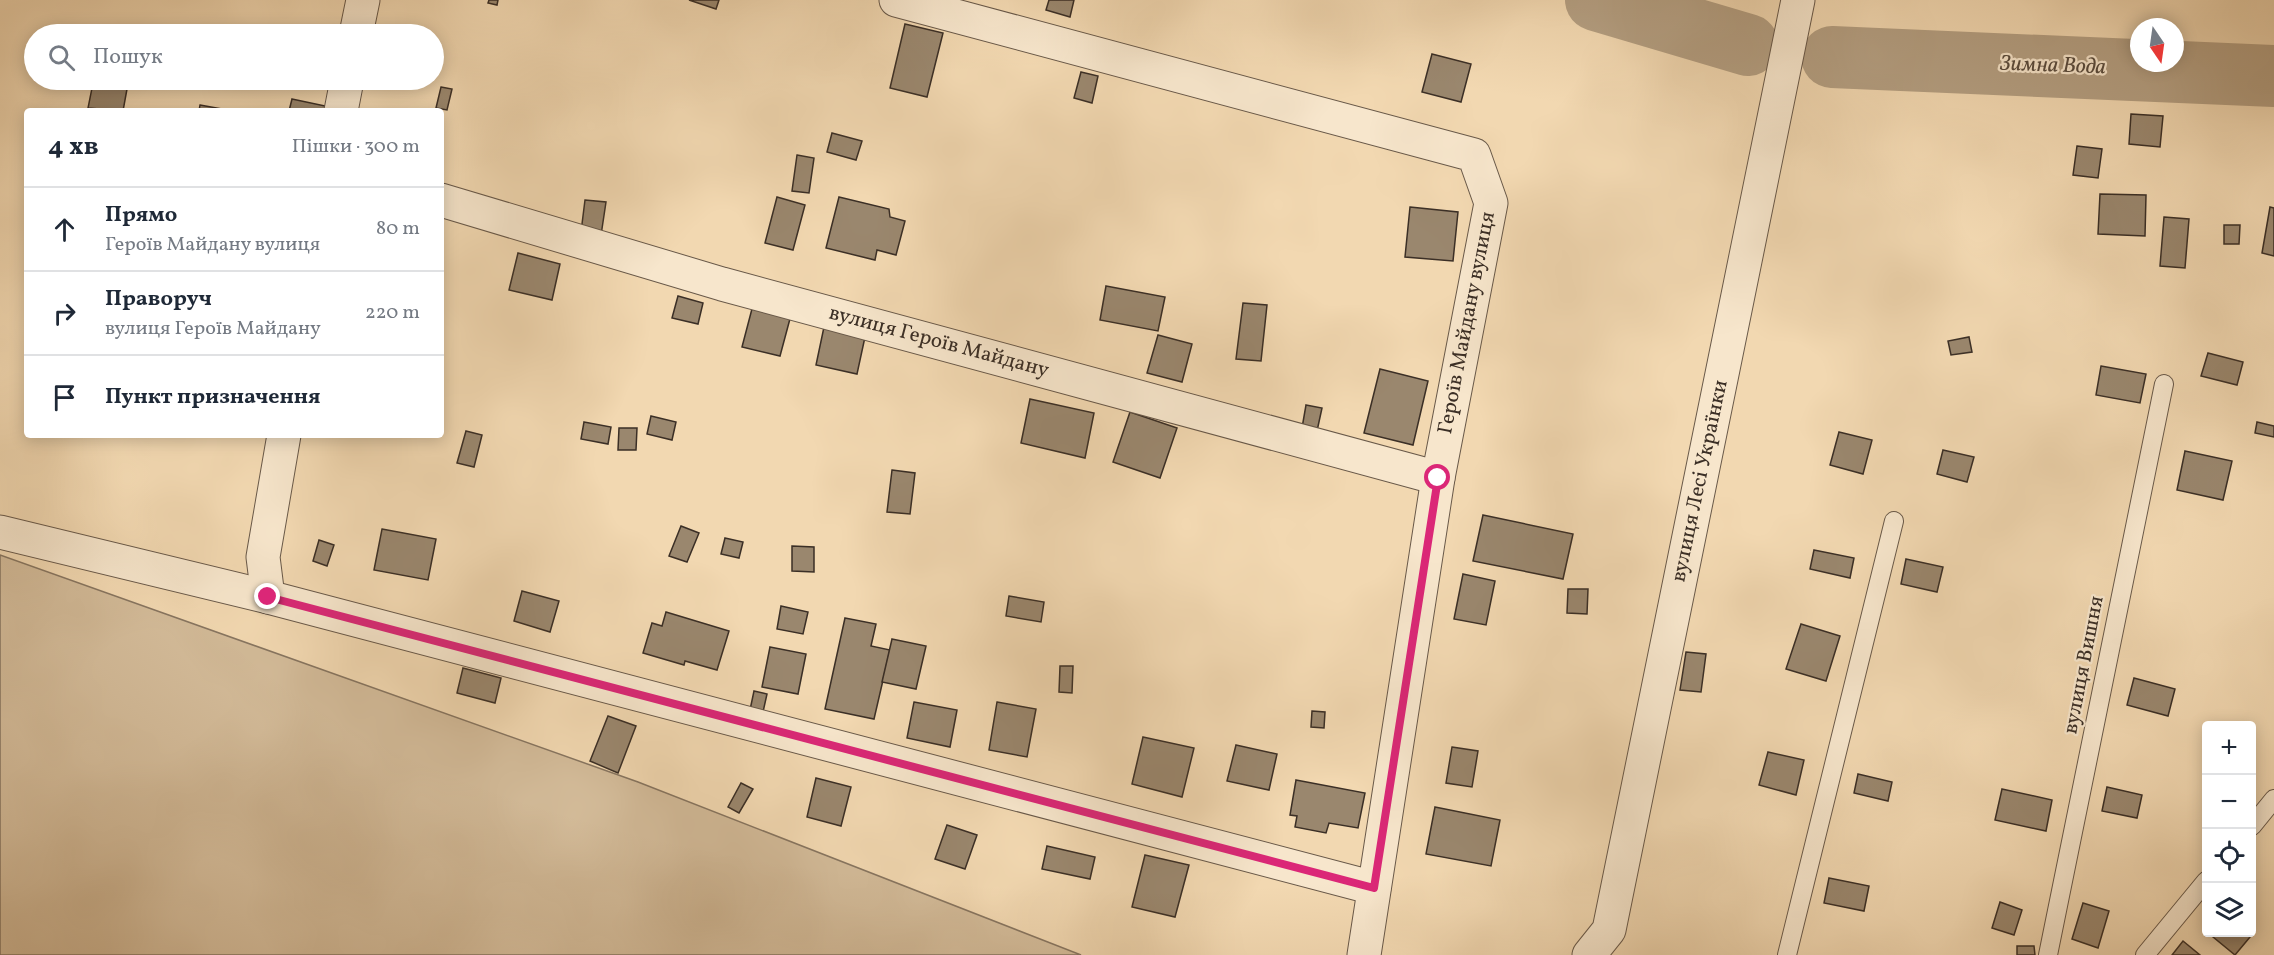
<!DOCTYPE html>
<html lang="uk">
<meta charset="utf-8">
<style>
:root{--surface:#fff;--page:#f6f6f7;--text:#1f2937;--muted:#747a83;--line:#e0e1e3}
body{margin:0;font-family:Vollkorn,serif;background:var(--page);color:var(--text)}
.controls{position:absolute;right:18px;bottom:18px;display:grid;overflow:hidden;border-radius:6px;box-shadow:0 3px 15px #0003}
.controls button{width:54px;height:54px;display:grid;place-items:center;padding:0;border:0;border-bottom:2px solid var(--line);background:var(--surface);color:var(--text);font:30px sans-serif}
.compass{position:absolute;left:2130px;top:18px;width:54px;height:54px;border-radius:50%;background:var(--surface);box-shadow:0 3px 15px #0003;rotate:167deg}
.stop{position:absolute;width:18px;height:18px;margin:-14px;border:4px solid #db2777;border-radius:50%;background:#fff}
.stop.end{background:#db2777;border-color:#fff;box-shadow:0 2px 6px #0008}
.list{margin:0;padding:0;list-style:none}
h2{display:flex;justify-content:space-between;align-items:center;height:78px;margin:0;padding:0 24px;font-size:26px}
h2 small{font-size:20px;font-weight:400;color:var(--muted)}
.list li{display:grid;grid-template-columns:39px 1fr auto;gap:18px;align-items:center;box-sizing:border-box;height:84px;padding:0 24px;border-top:2px solid var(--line)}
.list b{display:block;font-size:22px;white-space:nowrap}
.list p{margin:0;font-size:20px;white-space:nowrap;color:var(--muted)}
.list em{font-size:20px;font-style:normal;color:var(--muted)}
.icon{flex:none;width:33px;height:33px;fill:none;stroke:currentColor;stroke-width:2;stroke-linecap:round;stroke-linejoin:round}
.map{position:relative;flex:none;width:2274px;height:955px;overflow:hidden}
.search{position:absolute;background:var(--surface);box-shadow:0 3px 15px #0003;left:24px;top:24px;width:420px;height:66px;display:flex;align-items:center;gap:15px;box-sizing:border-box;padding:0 21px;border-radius:33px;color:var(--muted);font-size:22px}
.panel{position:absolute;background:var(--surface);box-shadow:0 3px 15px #0003;left:24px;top:108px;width:420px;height:330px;border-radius:6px}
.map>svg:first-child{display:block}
.green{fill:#d3bb99;stroke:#877560;stroke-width:1.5}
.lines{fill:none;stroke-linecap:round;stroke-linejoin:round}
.river{stroke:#b49f82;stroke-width:62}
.building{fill:#9a876e;stroke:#3b2f26;stroke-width:1.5}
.service-casing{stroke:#695949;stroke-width:20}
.minor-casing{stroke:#695949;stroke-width:35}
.service{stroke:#f7e6cc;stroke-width:18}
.minor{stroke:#f7e6cc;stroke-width:33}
.route{stroke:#db2777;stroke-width:8}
.labels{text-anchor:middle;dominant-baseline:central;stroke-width:4.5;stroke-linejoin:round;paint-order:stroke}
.street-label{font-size:21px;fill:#3b2f26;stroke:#f7e6cc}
.water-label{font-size:22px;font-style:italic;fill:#594b3d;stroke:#f7e6cc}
</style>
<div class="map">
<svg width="2274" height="955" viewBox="0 0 2274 955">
<rect width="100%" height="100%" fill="#f2d8b1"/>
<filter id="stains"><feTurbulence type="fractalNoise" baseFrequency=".00333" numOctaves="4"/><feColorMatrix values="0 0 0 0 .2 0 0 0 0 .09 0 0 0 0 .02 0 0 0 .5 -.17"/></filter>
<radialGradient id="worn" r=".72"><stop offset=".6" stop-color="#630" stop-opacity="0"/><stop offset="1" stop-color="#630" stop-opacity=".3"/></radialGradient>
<polygon class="green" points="0,555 638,782 1081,955 0,955"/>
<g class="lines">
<g class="river">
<polyline points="1596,0 1748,45"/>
<polyline points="1832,57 2274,76"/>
</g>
</g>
<g class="building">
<polygon points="489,0 498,0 497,5 488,3"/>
<polygon points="689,0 719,0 716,9"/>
<polygon points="1049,0 1074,0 1070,17 1046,10"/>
<polygon points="905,24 943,33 927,97 890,88"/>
<polygon points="1432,54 1471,64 1461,102 1422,92"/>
<polygon points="1081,72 1098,76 1092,103 1074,98"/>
<polygon points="93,83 127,89 123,111 88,108"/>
<polygon points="441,87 452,89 447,110 436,108"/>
<polygon points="292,99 330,107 329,111 289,111"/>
<polygon points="200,105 233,111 199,111"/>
<polygon points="2131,114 2163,116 2160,147 2129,144"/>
<polygon points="832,133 862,141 856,160 827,152"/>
<polygon points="2077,146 2102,149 2098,178 2073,175"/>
<polygon points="797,155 814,158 809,193 792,191"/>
<polygon points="2100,194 2146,195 2145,236 2098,234"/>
<polygon points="777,197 805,205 793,250 765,243"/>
<polygon points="839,197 889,209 890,217 905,221 896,255 877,250 875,260 826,248"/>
<polygon points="585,200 606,202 600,242 580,240"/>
<polygon points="1410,207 1458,212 1453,261 1405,257"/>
<polygon points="2270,207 2274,208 2274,256 2262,253"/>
<polygon points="2164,217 2189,219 2185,268 2160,266"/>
<polygon points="2224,225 2240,225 2239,244 2224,244"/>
<polygon points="518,253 560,264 552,300 509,290"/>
<polygon points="1106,286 1165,297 1158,331 1100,320"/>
<polygon points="678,296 703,303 698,324 672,318"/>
<polygon points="1243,303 1267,305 1261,361 1236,359"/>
<polygon points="753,305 791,315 780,356 742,347"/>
<polygon points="824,327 865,337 857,374 816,365"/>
<polygon points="1158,335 1192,344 1182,382 1147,373"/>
<polygon points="1969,337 1972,352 1951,355 1948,341"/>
<polygon points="2208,353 2243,362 2237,385 2201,376"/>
<polygon points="2101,366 2146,374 2140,403 2096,395"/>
<polygon points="1380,369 1428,381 1413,445 1364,433"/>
<polygon points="1030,399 1094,413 1085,458 1021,443"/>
<polygon points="1306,405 1322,408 1317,431 1302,428"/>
<polygon points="1130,412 1177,428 1160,478 1113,462"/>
<polygon points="651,416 676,422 672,440 647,434"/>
<polygon points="584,422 611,427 608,444 581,439"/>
<polygon points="2257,422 2274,426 2274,437 2255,433"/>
<polygon points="619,428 637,428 636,450 618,450"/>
<polygon points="466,431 482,435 474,467 457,463"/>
<polygon points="1839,432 1872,440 1863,474 1830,465"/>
<polygon points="1943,450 1974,457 1967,482 1937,474"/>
<polygon points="2185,451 2232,461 2223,500 2177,490"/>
<polygon points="892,470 915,473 910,514 887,512"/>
<polygon points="1483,515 1573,534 1563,579 1473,561"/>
<polygon points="681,526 699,533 687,562 669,556"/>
<polygon points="382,529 436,539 428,580 374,570"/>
<polygon points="725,538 743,542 739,558 721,554"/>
<polygon points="319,540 334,545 327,566 313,561"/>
<polygon points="792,546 814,547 814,572 792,571"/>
<polygon points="1814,550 1854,558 1850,578 1810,569"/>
<polygon points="1906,559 1943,567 1937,592 1901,584"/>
<polygon points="1463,574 1495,581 1486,625 1454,619"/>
<polygon points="1568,589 1588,589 1587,614 1567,613"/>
<polygon points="522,591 559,601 550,632 514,621"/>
<polygon points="1009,596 1044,602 1041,622 1006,616"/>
<polygon points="781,606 808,612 803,634 777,629"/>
<polygon points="666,612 729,631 717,670 685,661 684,665 643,653 652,623 662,626"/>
<polygon points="845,618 876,624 871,646 890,650 874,719 825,709"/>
<polygon points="1801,624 1840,636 1826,681 1786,669"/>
<polygon points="892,639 926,646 916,689 882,682"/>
<polygon points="770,647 806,654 798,694 762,687"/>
<polygon points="1686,652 1706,654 1701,692 1680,690"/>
<polygon points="1060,666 1073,666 1072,693 1059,692"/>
<polygon points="463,668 501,678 495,703 457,693"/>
<polygon points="2134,678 2175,689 2168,716 2127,705"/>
<polygon points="754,691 767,694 763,712 750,710"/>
<polygon points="914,702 957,710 950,747 907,738"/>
<polygon points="997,702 1036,709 1027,757 989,750"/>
<polygon points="1312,711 1325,712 1324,728 1311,727"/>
<polygon points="608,716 636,726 618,773 590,761"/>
<polygon points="1143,737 1194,748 1182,797 1132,784"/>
<polygon points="1236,745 1277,754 1269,790 1227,781"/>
<polygon points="1452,747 1478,751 1472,787 1446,783"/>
<polygon points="1768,752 1804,760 1796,795 1759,785"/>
<polygon points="1858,774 1892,782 1888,801 1854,793"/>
<polygon points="816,778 851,787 841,826 807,817"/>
<polygon points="1296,780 1365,793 1358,828 1329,823 1326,833 1295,827 1297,816 1290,815"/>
<polygon points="741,783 753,789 739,813 728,807"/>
<polygon points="2107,787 2142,795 2137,818 2102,811"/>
<polygon points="2002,789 2052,800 2046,831 1995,820"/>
<polygon points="1435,807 1500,820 1491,866 1426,854"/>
<polygon points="947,825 977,835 965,869 935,859"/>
<polygon points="1047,846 1095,857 1090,879 1042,869"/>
<polygon points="1145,855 1189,865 1175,917 1132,907"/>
<polygon points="1829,878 1869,886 1864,911 1824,903"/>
<polygon points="2000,902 2022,910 2014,935 1992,928"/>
<polygon points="2083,903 2109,911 2098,948 2072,939"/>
<polygon points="2252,928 2255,931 2235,955 2207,932 2252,932"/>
<polygon points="2183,941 2200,955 2172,955"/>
<polygon points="2017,946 2034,946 2035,955 2017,955"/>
</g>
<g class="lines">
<defs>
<g id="service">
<polyline points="2252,826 2274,799"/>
<polyline points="1787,955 1894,521"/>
<polyline points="2048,955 2164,384"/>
<polyline points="2145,955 2206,881"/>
</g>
<g id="minor">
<polyline points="896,0 1474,155 1491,203 1438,478 1364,955"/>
<polyline points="356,34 363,0"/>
<polyline points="341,111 347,80"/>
<polyline points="441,200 722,284 1438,478"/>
<polyline points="0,532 268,597 1374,888"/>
<polyline points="268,597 263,557 284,435"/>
<polyline points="1589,955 1609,930 1798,0"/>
</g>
</defs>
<use href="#service" class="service-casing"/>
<use href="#minor" class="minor-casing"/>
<use href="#service" class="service"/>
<use href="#minor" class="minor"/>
</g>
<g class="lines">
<polyline class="route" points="268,597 1374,888 1438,478"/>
</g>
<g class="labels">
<g class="street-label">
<text transform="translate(1467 323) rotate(-79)">Героїв Майдану вулиця</text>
<text transform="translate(939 342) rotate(15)">вулиця Героїв Майдану</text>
<text transform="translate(1700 481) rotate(-78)">вулиця Лесі Українки</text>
<text transform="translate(2084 665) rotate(-79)">вулиця Вишня</text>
</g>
<g class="water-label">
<text transform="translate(2053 66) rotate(2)">Зимна Вода</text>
</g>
</g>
<rect width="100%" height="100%" filter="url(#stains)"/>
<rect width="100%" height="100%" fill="url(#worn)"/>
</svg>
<div class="controls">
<button>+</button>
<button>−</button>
<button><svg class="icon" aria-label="locate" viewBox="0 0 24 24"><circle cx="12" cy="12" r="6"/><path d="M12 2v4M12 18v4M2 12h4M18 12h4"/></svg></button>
<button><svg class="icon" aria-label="layers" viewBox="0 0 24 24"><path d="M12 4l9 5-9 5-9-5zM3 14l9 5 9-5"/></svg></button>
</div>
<svg class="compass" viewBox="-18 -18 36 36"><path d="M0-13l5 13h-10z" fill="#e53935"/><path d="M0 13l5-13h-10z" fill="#747a83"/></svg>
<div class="stop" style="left:1438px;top:478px"></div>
<div class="stop end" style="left:268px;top:597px"></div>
<div class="search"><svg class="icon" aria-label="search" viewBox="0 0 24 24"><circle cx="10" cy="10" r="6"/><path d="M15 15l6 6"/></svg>Пошук</div>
<section class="panel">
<h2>4 хв<small>Пішки · 300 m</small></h2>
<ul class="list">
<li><svg class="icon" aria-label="ahead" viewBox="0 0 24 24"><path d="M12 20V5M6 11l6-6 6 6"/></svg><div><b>Прямо</b><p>Героїв Майдану вулиця</p></div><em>80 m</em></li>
<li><svg class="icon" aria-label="right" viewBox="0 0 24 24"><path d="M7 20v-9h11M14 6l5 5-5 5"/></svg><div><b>Праворуч</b><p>вулиця Героїв Майдану</p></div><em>220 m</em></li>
<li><svg class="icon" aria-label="arrive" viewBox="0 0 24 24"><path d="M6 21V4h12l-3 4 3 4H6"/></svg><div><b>Пункт призначення</b></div></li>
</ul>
</section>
</div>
